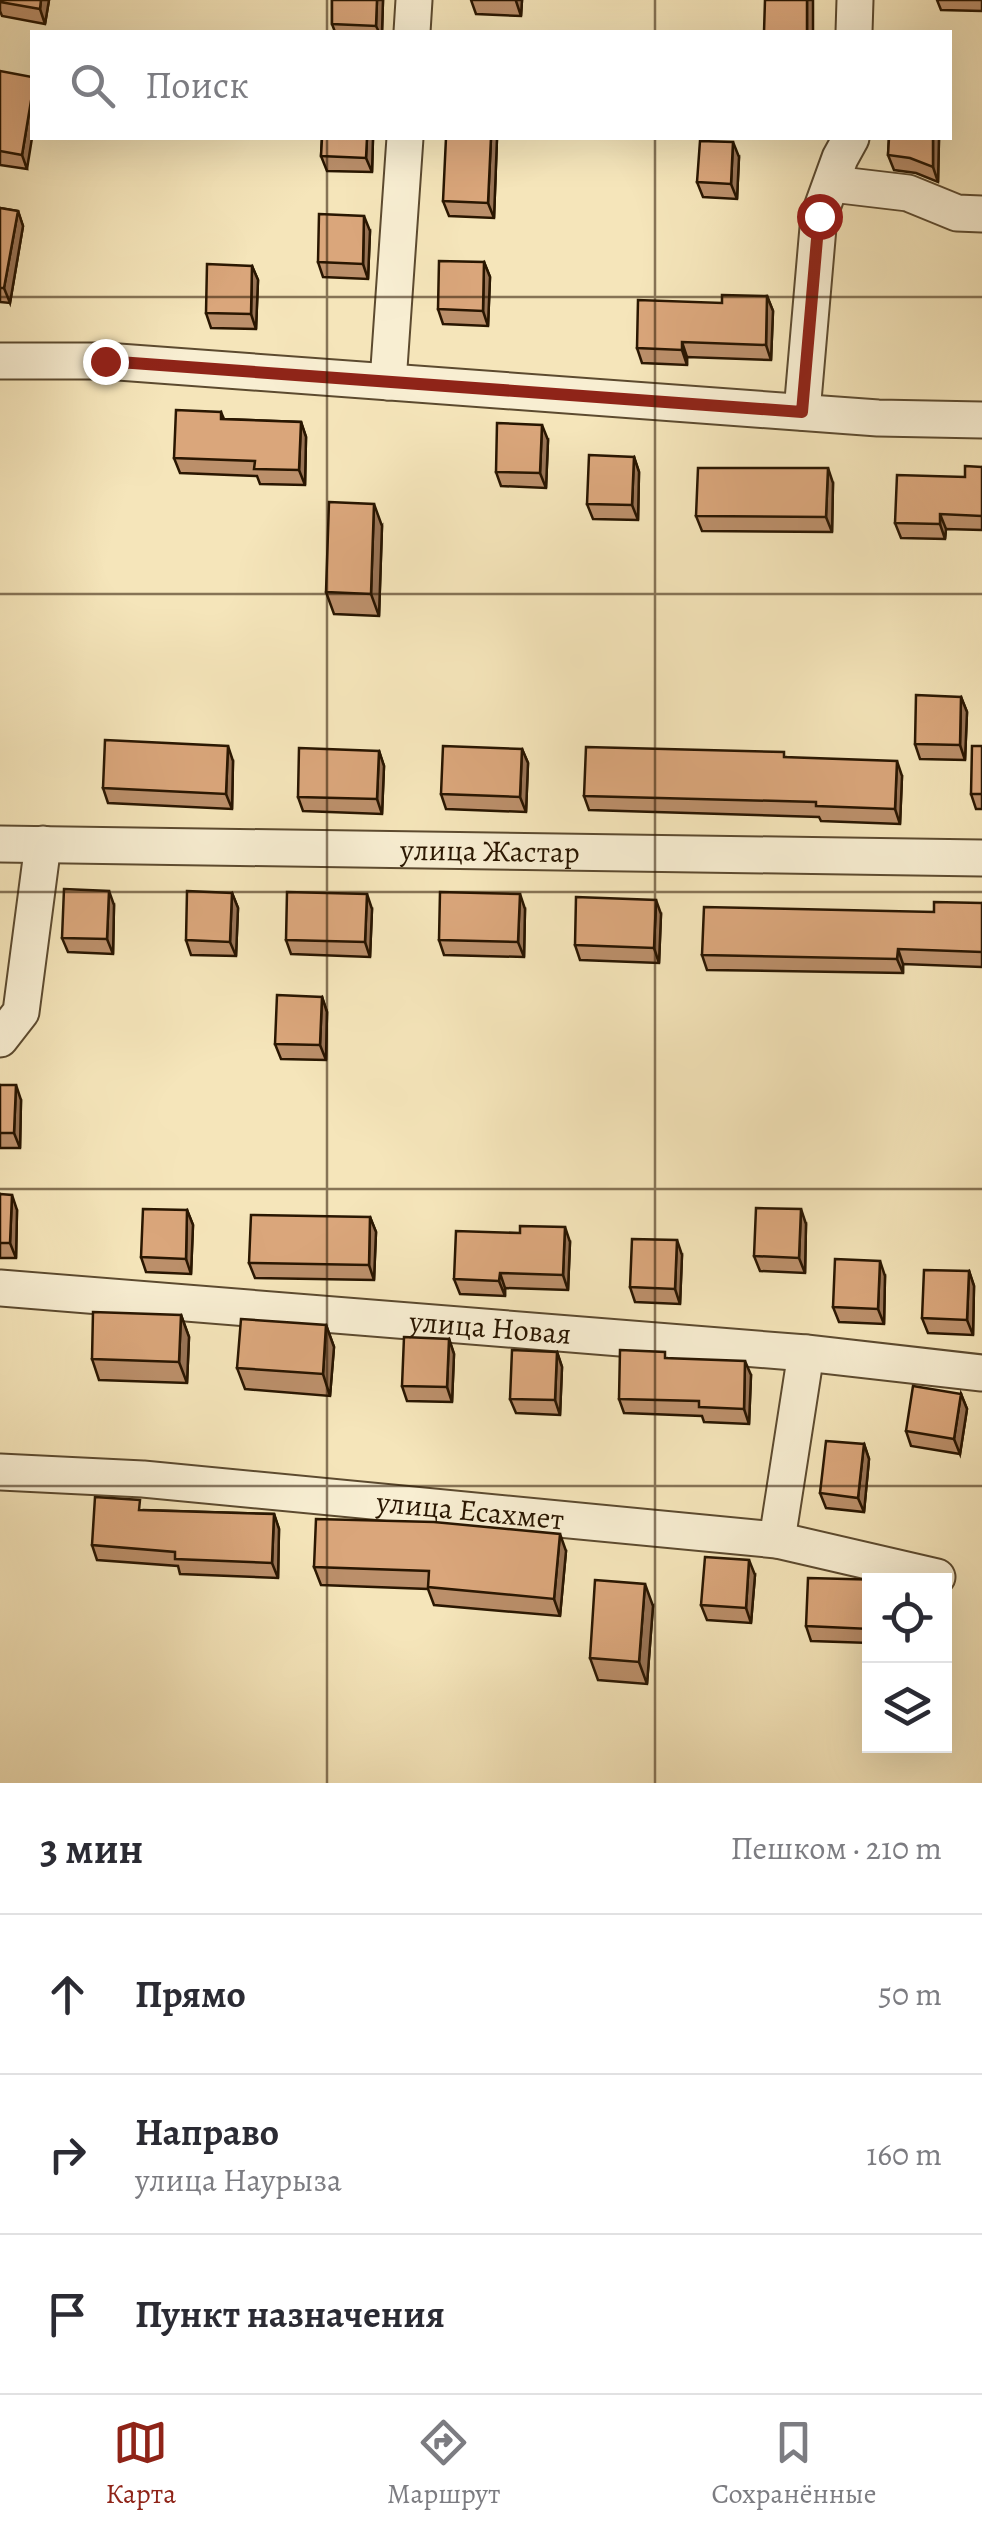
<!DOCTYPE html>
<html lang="ru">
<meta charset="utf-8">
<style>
:root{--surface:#fff;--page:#f2f2f3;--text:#2b2b33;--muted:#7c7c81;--line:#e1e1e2;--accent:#8f2418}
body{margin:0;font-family:Alegreya,serif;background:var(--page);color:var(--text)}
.controls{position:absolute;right:30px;bottom:30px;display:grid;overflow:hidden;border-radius:0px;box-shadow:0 10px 40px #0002}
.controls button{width:90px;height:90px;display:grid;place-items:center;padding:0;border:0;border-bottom:2px solid var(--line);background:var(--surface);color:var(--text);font:50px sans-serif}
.stop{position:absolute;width:30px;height:30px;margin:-22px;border:8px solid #8f2418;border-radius:50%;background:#fff}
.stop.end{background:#8f2418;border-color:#fff;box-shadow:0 2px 10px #0008}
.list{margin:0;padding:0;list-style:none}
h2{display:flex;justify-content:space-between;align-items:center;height:130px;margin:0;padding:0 40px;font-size:42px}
h2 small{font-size:32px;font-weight:400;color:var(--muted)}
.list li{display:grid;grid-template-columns:65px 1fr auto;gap:30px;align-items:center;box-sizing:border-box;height:160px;padding:0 40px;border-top:2px solid var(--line)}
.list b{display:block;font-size:38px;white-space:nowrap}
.list p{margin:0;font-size:32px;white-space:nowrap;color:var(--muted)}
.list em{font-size:32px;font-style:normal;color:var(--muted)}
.icon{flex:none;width:55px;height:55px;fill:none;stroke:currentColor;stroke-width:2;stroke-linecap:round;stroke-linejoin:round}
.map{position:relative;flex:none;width:982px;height:1783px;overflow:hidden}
.search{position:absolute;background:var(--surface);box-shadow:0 10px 40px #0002;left:30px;right:30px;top:30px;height:110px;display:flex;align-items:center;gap:25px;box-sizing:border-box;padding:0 35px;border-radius:0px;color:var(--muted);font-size:38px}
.sheet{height:610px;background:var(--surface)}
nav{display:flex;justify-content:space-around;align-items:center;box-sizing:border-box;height:140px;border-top:2px solid var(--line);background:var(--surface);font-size:28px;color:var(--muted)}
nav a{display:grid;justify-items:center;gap:5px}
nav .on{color:var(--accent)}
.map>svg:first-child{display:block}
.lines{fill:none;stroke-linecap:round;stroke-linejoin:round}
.minor-casing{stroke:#5c4a2f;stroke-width:39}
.minor{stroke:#f8eed2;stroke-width:35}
.wall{fill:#bb8f6a;stroke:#291601;stroke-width:2.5}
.shaded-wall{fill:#997456;stroke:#291601;stroke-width:2.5}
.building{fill:#daa67b;stroke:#291601;stroke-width:2.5}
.route{stroke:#8f2418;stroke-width:12}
.grid{fill:none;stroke:#291601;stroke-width:2.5;stroke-opacity:0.55}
.labels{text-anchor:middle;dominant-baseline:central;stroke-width:8;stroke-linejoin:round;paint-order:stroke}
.street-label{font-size:30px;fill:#291601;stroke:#f8eed2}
</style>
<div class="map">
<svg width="982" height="1783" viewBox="0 0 982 1783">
<rect width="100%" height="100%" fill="#f5e5ba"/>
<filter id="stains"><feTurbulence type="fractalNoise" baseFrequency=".002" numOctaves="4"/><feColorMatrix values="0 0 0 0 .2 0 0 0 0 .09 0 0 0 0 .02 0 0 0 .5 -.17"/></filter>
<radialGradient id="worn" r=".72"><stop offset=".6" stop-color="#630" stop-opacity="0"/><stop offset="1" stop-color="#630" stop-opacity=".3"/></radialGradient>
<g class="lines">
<defs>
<g id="minor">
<polyline points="412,32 414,0"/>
<polyline points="854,32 855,0"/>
<polyline points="832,184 908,193 957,213 982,214"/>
<polyline points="0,361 105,361 878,418 982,420"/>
<polyline points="388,382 405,138"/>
<polyline points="802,412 819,216 840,158 851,138"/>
<path id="s1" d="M0,844L982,858"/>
<polyline points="0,1039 21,1012 43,844"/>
<path id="s2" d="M0,1288L806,1353L982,1373"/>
<path id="s3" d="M0,1472L143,1479L777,1540L937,1577"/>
<polyline points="777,1540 806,1353"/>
</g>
</defs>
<use href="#minor" class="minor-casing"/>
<use href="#minor" class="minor"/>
</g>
<g class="wall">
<polygon points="0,0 49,0 45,24 2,16 0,11"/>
<polygon points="332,0 383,0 382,32 335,32 332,24"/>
<polygon points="471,0 522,0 521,16 476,14"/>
<polygon points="937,0 982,0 982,11 941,10"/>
<polygon points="0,71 27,169 0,165"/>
<polygon points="322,138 373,138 372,172 327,171 321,156"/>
<polygon points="497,138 494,218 449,216 443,201"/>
<polygon points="889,138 939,138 938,182 916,173 894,170 888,155"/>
<polygon points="739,157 737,199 703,197 697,182"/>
<polygon points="0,208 18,211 23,226 10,303 0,302"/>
<polygon points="370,231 368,279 323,277 318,262"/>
<polygon points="484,262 490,277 488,326 443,324 438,309"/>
<polygon points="252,266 258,280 256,329 211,328 206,313"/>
<polygon points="767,296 773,311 771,360 687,357 687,365 642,363 637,348 722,303"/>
<polygon points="221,412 224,419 301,422 306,437 305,485 260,484 257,476 180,473 174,458"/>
<polygon points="548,440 546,488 501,486 496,472"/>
<polygon points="634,457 639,472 638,520 593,519 587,504"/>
<polygon points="982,467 982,530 946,529 945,539 901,538 895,523"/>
<polygon points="833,483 832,532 702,531 696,516"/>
<polygon points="382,526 379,616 334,614 326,592"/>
<polygon points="961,697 967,712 965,760 920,759 915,744"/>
<polygon points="982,746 982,809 976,809 971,794"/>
<polygon points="522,749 528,763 526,812 446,809 441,794"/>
<polygon points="379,751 384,766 382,814 303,811 298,797"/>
<polygon points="786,757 902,776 900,824 821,821 819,817 589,810 584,796"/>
<polygon points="233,761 232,809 108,803 103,788"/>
<polygon points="232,893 238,908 236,956 191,955 186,940"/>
<polygon points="982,903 982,967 903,964 903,973 707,970 702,955"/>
<polygon points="114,905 113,954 68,952 62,938"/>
<polygon points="372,909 370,957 291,954 286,940"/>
<polygon points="525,909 524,957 444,955 439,940"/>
<polygon points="661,914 659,963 580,960 575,945"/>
<polygon points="322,997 327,1012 326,1060 281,1059 275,1044"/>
<polygon points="0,1085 21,1100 20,1148 0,1148"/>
<polygon points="0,1194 17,1210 16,1258 0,1258"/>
<polygon points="187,1210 193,1225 191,1274 146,1272 141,1257"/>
<polygon points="370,1217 376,1232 374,1280 255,1278 249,1263"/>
<polygon points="806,1224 805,1273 760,1271 754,1256"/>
<polygon points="570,1242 568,1290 505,1288 505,1296 460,1294 454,1279"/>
<polygon points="682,1255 680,1304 635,1302 630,1287"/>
<polygon points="969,1271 974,1286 973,1335 928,1333 922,1318"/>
<polygon points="885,1276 884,1324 839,1322 833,1307"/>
<polygon points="181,1315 189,1337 187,1383 99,1380 92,1359"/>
<polygon points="326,1325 334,1347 330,1396 245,1389 237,1368"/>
<polygon points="449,1339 454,1354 452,1402 407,1401 402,1386"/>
<polygon points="557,1352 562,1367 560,1415 516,1413 510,1399"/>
<polygon points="667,1358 751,1375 749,1424 704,1422 702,1416 624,1413 619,1399"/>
<polygon points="961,1394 967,1409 960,1454 911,1446 906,1431"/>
<polygon points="864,1444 869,1459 864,1512 826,1508 820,1493"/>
<polygon points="143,1510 274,1514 279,1529 278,1578 180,1574 178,1566 97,1560 92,1545"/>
<polygon points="566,1551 560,1616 434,1605 428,1589 321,1585 314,1567"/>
<polygon points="755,1575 751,1623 707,1620 701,1605"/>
<polygon points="870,1580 870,1643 811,1641 806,1626"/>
<polygon points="653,1606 647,1684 598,1680 590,1658"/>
</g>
<g class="shaded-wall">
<polygon points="41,0 49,0 45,24 40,9"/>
<polygon points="377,0 383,0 382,32 379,32 376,26"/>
<polygon points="516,0 522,0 521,16 516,1"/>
<rect x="807" y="0" width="6" height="32"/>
<polygon points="32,95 32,138 27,169 22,155"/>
<polygon points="367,138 373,138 372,172 366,158"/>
<polygon points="491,138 497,138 494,218 488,203"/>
<polygon points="933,138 939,138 938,182 933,167"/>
<polygon points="733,142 739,157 737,199 731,184"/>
<polygon points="18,211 23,226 10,303 4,288"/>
<polygon points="364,216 370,231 368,279 363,264"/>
<polygon points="484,262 490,277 488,326 483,311"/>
<polygon points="252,266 258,280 256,329 251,314"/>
<polygon points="767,296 773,311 771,360 766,345"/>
<polygon points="682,342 687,357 687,365 682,350"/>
<polygon points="301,422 306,437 305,485 299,470"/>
<polygon points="542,425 548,440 546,488 540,473"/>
<polygon points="634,457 639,472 638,520 632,505"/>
<polygon points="828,468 833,483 832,532 826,517"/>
<polygon points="374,504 382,526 379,616 371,594"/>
<polygon points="940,514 946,529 945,539 940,524"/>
<polygon points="961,697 967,712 965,760 960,745"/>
<polygon points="228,746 233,761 232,809 226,794"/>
<polygon points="522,749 528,763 526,812 520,797"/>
<polygon points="379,751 384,766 382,814 377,799"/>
<polygon points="897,761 902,776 900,824 895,809"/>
<polygon points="109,891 114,905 113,954 107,939"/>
<polygon points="232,893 238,908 236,956 230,942"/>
<polygon points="367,894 372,909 370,957 365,942"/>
<polygon points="520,894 525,909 524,957 518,942"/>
<polygon points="656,900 661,914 659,963 654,948"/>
<polygon points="898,949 903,964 903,973 897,959"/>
<polygon points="322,997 327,1012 326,1060 320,1045"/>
<polygon points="16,1085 21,1100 20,1148 14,1133"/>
<polygon points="12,1195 17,1210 16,1258 10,1243"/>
<polygon points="801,1209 806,1224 805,1273 799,1258"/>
<polygon points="187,1210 193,1225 191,1274 186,1259"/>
<polygon points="370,1217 376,1232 374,1280 369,1265"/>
<polygon points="565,1227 570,1242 568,1290 563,1275"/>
<polygon points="677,1240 682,1255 680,1304 675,1289"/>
<polygon points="880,1261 885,1276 884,1324 878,1309"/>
<polygon points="969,1271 974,1286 973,1335 967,1320"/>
<polygon points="500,1273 505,1288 505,1296 499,1281"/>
<polygon points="181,1315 189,1337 187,1383 179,1362"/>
<polygon points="326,1325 334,1347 330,1396 323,1374"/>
<polygon points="449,1339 454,1354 452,1402 447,1387"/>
<polygon points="557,1352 562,1367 560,1415 555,1400"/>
<polygon points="745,1361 751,1375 749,1424 744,1409"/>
<polygon points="961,1394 967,1409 960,1454 954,1439"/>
<polygon points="864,1444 869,1459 864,1512 858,1498"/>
<polygon points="274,1514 279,1529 278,1578 272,1563"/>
<polygon points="560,1534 566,1551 560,1616 554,1599"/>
<polygon points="749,1560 755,1575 751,1623 746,1608"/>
<polygon points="645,1584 653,1606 647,1684 639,1662"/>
</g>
<g class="building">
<polygon points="0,0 41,0 40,9 0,2"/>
<polygon points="332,0 377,0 376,26 332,24"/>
<polygon points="765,0 807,0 807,32 764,32"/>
<polygon points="0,71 32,77 32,95 22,155 0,151"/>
<polygon points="322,138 367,138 366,158 321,156"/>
<polygon points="446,138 491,138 488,203 443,201"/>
<polygon points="889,138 933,138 933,167 910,158 888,155"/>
<polygon points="700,141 733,142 731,184 697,182"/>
<polygon points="0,208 18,211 4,288 0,288"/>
<polygon points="319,214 364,216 363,264 318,262"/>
<polygon points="439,261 484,262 483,311 438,309"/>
<polygon points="207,264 252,266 251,314 206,313"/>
<polygon points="722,295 767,296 766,345 682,342 682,350 637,348 638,300 722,303"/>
<polygon points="176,410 221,412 221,419 301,422 299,470 254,469 255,461 174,458"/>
<polygon points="497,423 542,425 540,473 496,472"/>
<polygon points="589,455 634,457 632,505 587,504"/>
<polygon points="965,466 982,467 982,516 940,514 940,524 895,523 897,475 965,477"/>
<polygon points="698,468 828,468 826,517 696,516"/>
<polygon points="329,502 374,504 371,594 326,592"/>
<polygon points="916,695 961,697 960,745 915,744"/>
<polygon points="105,740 228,746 226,794 103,788"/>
<polygon points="443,746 522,749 520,797 441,794"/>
<polygon points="972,746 982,746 982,794 971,794"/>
<polygon points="586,747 784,752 784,757 897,761 895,809 816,806 816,802 584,796"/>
<polygon points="299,748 379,751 377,799 298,797"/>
<polygon points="64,889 109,891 107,939 62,938"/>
<polygon points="187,891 232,893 230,942 186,940"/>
<polygon points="287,892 367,894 365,942 286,940"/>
<polygon points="440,892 520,894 518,942 439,940"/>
<polygon points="576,897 656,900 654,948 575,945"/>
<polygon points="934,902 982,903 982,952 898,949 897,959 702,955 704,907 934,912"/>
<polygon points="277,995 322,997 320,1045 275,1044"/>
<polygon points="0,1085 16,1085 14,1133 0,1133"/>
<polygon points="0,1194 12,1195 10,1243 0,1243"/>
<polygon points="756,1208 801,1209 799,1258 754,1256"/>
<polygon points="143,1209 187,1210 186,1259 141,1257"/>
<polygon points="251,1215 370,1217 369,1265 249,1263"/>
<polygon points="520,1226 565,1227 563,1275 500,1273 499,1281 454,1279 456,1231 520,1233"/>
<polygon points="632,1239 677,1240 675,1289 630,1287"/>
<polygon points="835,1259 880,1261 878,1309 833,1307"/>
<polygon points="924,1270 969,1271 967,1320 922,1318"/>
<polygon points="93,1312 181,1315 179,1362 92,1359"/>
<polygon points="241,1319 326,1325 323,1374 237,1368"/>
<polygon points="404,1337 449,1339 447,1387 402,1386"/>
<polygon points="512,1350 557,1352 555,1400 510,1399"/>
<polygon points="620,1350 665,1352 665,1358 745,1361 744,1409 699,1407 699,1401 619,1399"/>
<polygon points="913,1386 961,1394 954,1439 906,1431"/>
<polygon points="826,1441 864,1444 858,1498 820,1493"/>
<polygon points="95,1497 140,1500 139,1510 274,1514 272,1563 175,1559 175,1552 92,1545"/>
<polygon points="316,1519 434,1522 560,1534 554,1599 428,1587 429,1571 314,1567"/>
<polygon points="705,1557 749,1560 746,1608 701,1605"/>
<polygon points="808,1578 886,1580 870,1580 870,1629 806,1626"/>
<polygon points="595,1580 645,1584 639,1662 590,1658"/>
</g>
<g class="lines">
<polyline class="route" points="105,361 802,412 819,216"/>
</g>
<path class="grid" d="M327,0V32M655,0V32M327,138V1783M655,138V1783M0,297H982M0,594H982M0,892H982M0,1189H982M0,1486H982"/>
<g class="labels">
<g class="street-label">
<text stroke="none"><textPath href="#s1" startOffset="490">улица Жастар</textPath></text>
<text stroke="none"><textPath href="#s2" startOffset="492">улица Новая</textPath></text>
<text stroke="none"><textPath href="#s3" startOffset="472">улица Есахмет</textPath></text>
</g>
</g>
<rect width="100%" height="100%" filter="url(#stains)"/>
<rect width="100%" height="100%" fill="url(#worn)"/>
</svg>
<div class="controls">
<button><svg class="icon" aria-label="locate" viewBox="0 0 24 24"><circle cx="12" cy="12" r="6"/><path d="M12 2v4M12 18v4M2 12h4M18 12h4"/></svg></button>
<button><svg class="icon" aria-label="layers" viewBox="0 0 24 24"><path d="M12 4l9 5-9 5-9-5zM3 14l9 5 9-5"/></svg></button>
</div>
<div class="stop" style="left:819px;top:216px"></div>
<div class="stop end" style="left:105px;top:361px"></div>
<div class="search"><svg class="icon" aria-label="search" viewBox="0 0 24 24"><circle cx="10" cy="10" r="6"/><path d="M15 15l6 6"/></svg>Поиск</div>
</div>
<section class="sheet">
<h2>3 мин<small>Пешком · 210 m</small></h2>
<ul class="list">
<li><svg class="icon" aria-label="ahead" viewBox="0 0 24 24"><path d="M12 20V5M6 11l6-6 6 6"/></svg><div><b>Прямо</b></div><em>50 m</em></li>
<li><svg class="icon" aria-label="right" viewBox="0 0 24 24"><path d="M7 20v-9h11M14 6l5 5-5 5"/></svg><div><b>Направо</b><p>улица Наурыза</p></div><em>160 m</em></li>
<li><svg class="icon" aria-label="arrive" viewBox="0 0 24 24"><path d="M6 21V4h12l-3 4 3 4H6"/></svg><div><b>Пункт назначения</b></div></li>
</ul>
</section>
<nav>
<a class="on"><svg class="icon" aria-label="map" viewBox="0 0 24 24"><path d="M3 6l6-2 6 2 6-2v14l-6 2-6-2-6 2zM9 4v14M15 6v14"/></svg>Карта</a>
<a><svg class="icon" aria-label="directions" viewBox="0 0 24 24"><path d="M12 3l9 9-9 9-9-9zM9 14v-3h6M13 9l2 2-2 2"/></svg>Маршрут</a>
<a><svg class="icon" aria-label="saved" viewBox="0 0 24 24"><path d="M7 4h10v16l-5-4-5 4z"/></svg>Сохранённые</a>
</nav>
